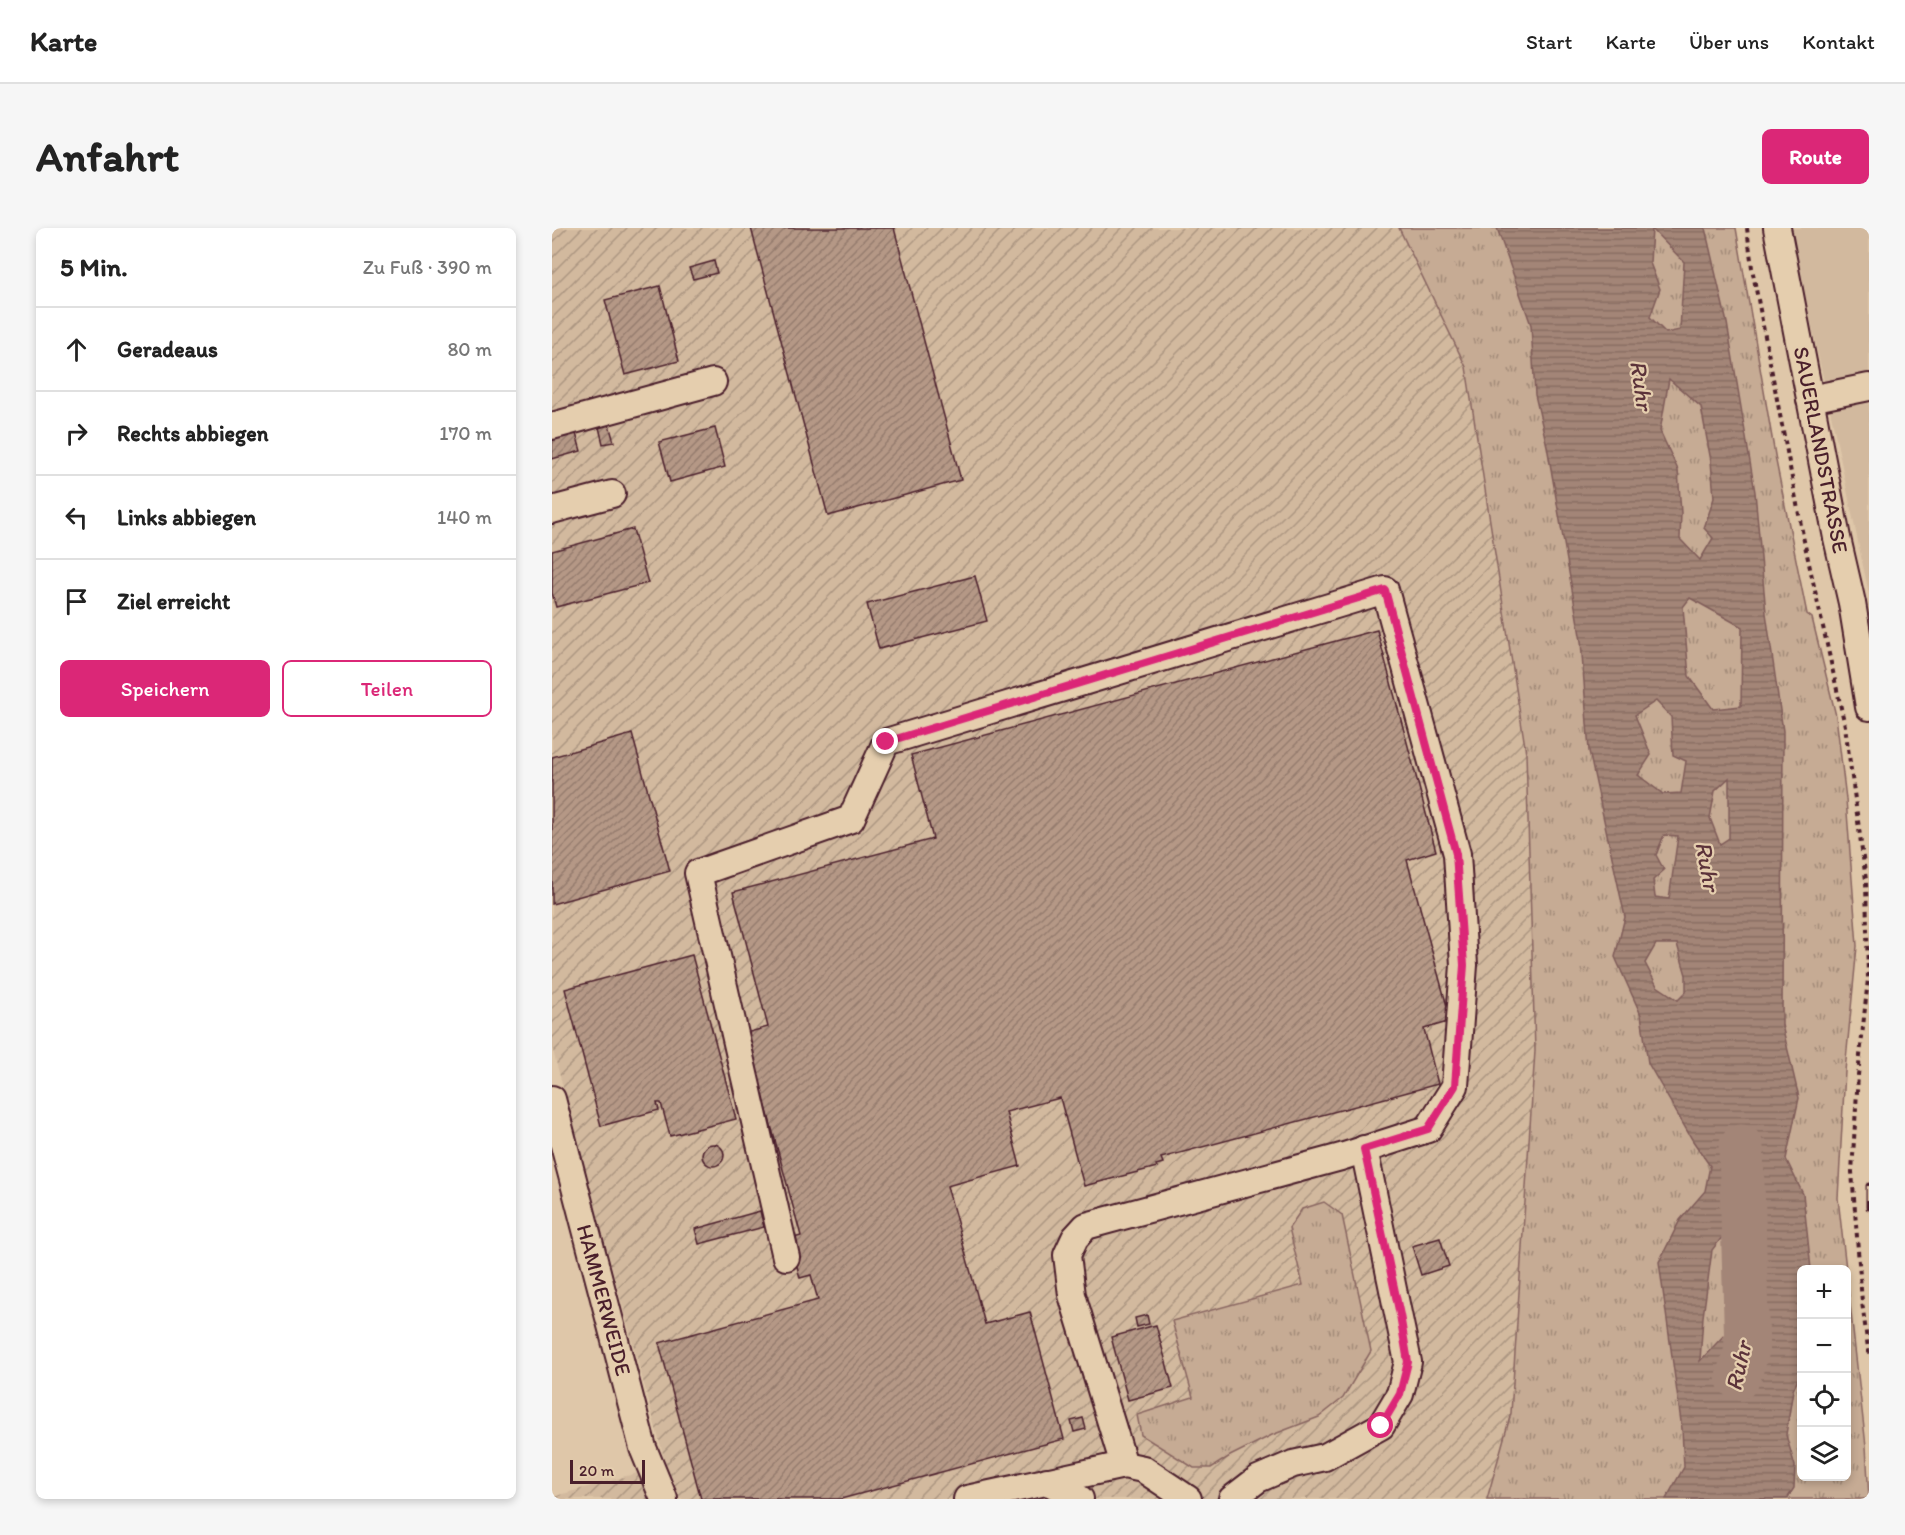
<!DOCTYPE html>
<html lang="de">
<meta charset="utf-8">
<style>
:root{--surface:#fff;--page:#f6f6f6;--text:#222;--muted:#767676;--line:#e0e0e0;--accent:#db2777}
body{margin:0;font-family:Itim,sans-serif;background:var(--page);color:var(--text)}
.controls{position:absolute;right:18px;bottom:18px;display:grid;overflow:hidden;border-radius:9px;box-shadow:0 3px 9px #0003}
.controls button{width:54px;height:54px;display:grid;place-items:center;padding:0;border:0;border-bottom:2px solid var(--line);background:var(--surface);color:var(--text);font:30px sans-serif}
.scale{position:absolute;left:18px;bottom:15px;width:75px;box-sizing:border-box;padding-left:6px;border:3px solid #4a1f2b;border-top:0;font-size:16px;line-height:21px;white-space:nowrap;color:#4a1f2b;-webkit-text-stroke:4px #e5ceae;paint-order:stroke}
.stop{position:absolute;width:18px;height:18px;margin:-14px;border:4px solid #db2777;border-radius:50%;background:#fff}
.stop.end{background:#db2777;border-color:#fff;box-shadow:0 2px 6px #0008}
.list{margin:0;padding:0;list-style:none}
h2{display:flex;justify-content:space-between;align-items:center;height:78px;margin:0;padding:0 24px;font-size:26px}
h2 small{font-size:20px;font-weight:400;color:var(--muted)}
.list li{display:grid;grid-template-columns:39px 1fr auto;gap:18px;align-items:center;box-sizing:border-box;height:84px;padding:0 24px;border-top:2px solid var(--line)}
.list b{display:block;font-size:22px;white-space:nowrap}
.list em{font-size:20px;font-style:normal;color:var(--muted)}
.actions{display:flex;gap:12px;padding:18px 24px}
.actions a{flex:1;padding:14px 0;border:2px solid var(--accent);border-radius:9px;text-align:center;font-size:21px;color:var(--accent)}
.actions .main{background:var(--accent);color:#fff}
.icon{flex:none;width:33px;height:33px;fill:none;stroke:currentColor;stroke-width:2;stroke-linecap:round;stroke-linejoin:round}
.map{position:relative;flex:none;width:1317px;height:1271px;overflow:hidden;border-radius:9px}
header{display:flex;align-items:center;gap:36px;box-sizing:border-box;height:84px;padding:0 30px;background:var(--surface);border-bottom:2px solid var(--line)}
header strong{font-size:28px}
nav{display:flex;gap:33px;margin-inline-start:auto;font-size:21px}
.intro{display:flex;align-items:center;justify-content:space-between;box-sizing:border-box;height:144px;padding:0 36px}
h1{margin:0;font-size:42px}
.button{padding:15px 27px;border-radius:9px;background:var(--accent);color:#fff;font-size:21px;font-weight:700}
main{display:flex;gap:36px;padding:0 36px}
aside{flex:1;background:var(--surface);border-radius:9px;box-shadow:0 3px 9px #0003}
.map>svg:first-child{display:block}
.built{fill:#d2b99e}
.industrial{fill:url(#industrial-furrows)}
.grass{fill:url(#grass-tufts);stroke:#886560;stroke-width:1.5;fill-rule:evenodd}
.water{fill:url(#water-rules);stroke:#7f5c59;stroke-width:1.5;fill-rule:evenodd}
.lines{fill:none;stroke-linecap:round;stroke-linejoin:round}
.river{stroke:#a38577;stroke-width:45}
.building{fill:url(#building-hatch);stroke:#4a1f2b;stroke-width:1.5}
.minor-casing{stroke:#4a1f2b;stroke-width:30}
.path{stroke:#4a1f2b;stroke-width:4;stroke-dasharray:4.5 4.5;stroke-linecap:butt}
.minor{stroke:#e5ceae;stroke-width:26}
.rail-casing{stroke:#4a1f2b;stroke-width:7}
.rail{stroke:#e5ceae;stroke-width:4.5;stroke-dasharray:14;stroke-linecap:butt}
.route{stroke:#db2777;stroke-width:8}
.labels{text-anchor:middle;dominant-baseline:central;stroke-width:4.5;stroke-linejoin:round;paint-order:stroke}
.street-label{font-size:22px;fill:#4a1f2b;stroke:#e5ceae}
.water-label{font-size:24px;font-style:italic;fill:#5c333a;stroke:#e5ceae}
</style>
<header>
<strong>Karte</strong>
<nav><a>Start</a><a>Karte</a><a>Über uns</a><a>Kontakt</a></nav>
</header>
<div class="intro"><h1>Anfahrt</h1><a class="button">Route</a></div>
<main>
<aside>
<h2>5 Min.<small>Zu Fuß · 390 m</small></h2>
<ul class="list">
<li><svg class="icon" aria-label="ahead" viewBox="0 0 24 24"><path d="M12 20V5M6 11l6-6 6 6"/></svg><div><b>Geradeaus</b></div><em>80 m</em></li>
<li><svg class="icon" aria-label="right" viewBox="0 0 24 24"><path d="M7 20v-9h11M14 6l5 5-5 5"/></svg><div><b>Rechts abbiegen</b></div><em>170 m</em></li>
<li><svg class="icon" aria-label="left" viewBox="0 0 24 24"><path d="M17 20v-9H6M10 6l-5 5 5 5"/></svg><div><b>Links abbiegen</b></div><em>140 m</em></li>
<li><svg class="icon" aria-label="arrive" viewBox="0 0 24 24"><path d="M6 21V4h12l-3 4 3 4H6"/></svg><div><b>Ziel erreicht</b></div></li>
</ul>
<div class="actions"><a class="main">Speichern</a><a>Teilen</a></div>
</aside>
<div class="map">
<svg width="1317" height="1271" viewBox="0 0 1317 1271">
<defs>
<pattern id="industrial-furrows" width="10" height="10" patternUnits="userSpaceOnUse" patternTransform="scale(1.5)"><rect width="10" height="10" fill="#d2b99e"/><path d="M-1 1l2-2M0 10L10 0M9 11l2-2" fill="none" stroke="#ac9681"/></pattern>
<pattern id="grass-tufts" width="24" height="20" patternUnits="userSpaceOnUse" patternTransform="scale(1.5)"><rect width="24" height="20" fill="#c6ab94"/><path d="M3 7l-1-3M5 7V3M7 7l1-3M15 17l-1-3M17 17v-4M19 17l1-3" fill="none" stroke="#a38b79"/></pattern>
<pattern id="water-rules" width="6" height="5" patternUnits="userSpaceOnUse" patternTransform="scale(1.5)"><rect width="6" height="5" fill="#a38577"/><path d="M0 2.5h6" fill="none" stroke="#876c62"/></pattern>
<pattern id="building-hatch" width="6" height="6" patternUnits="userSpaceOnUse" patternTransform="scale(1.5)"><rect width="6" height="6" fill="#b59886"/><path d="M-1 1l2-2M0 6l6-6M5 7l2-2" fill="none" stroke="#957b6e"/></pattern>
</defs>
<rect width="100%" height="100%" fill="#dfc7a9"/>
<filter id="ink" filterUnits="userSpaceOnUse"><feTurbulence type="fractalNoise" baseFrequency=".0167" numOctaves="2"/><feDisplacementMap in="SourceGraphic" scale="12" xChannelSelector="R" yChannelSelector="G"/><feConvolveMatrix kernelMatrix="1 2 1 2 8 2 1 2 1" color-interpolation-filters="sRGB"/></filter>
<g filter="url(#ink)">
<polygon class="built" points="1238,0 1317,0 1317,366 1275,167"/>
<polygon class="industrial" points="0,0 847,0 914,139 974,525 983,823 959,1185 935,1271 0,1271 0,1269 114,1237 0,819"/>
<g class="grass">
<path d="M847,0H1184L1224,233L1255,386L1260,390L1284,488L1294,571L1305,718L1293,843L1286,970L1314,1218L1317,1271H935L959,1185L983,823L974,525L914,139ZM1250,1042H1294V1248H1250Z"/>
<polygon points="772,974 790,987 819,1123 791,1170 767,1189 720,1207 678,1228 659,1240 642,1240 589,1207 585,1187 641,1169 620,1093 751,1057 737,1000 750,981"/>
</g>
<path class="water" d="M945,0H1153L1175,95L1203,264L1214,385L1231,503L1230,797L1247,870L1234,931L1251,966L1259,1041L1250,1042L1249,1145L1241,1162L1234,1207L1243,1238L1242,1260L1235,1271H1114L1132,1239L1130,1201L1107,1034L1128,992L1153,963L1158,938L1141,913L1096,835L1089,787L1063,729L1073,689L1037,523L1029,413L995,218L983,167L979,97ZM1100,1L1132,34L1128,102L1114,105L1098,89L1108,61L1098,35ZM1117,151L1149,179L1159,233L1162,270L1152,300L1161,310L1148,332L1128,311L1129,285L1126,242L1108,203ZM1138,370L1190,399L1189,478L1161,481L1137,448L1131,379ZM1104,473L1119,489L1121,527L1134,533L1129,565L1111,566L1086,547L1099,527L1083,487ZM1177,550V610L1168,616L1158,590L1163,563ZM1112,607L1126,608L1117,671L1103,669L1101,652L1112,642L1104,627ZM1104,716H1125L1134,747V764L1126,772L1105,758L1093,735ZM1205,964L1213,1036L1201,1085L1174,1105L1148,1133L1151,1089L1160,1022Z"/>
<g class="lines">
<polyline class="river" points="1186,1149 1195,1122 1189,919"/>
</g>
<g class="building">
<polygon points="199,0 342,0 409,252 276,288"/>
<polygon points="162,33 165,45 141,51 137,40"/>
<polygon points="108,58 127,133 73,147 53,72"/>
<polygon points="56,193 62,214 51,216 46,195"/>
<polygon points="163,200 173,239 118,254 107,214"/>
<polygon points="23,202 29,223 0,231 0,209"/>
<polygon points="81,301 96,355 4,379 0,365 0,323"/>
<polygon points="423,348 435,393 327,421 315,376"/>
<polygon points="825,402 884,623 855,632 899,793 872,801 886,856 609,930 611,935 604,937 605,939 532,958 508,870 454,884 468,938 395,958 433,1096 478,1084 512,1211 289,1271 149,1271 107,1115 266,1072 259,1047 248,1050 238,1011 249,1008 194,805 216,799 181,664 381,611 359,527"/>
<polygon points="80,506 118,643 0,676 0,529"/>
<polygon points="140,727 184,891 118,908 109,875 105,875 107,882 49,898 13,761"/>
<circle cx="161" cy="927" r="11"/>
<polygon points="208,983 212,999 147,1016 143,1001"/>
<polygon points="888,1010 897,1038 869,1047 860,1018"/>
<polygon points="595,1087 597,1096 585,1099 583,1090"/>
<polygon points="604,1097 621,1160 576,1172 559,1109"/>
<polygon points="531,1190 534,1201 522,1204 519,1193"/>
</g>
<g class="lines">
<defs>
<g id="minor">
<polyline points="1225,0 1285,310 1300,375 1317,479"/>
<polyline points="1258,171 1317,159"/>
<polyline points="0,198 161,154"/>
<polyline points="0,282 60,266"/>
<polyline points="0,871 91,1220 112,1271"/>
<polyline points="234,1029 146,645 299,591 334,514 833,362 905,626 912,737 903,858 876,901 789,929 534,998 523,1010 515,1027 520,1067 572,1237"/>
<polyline points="495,1253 528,1271"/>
<polyline points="415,1271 572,1237 591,1241 636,1271"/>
<polyline points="680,1271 706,1251 741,1236 773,1229 829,1198 848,1166 856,1134 812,921"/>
</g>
</defs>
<use href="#minor" class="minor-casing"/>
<polyline class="path" points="1195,0 1200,40 1252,313 1293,498 1314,652 1316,751 1306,847 1300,944 1310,1074 1317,1128"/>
<use href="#minor" class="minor"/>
<defs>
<polyline id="rail" points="1317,958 1317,979"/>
</defs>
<use href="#rail" class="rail-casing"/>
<use href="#rail" class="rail"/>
</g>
</g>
<g class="lines" filter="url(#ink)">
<polyline class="route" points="334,514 833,362 904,626 912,737 903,858 876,901 812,921 848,1087 856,1134 848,1166 829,1198"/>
</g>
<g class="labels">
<g class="street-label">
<text transform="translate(1269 222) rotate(79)">SAUERLANDSTRASSE</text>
<text transform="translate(52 1072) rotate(75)">HAMMERWEIDE</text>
</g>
<g class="water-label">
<text transform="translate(1090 157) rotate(82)">Ruhr</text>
<text transform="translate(1156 638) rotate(80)">Ruhr</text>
<text transform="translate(1186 1138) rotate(-77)">Ruhr</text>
</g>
</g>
</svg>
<div class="controls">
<button>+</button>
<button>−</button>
<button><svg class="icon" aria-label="locate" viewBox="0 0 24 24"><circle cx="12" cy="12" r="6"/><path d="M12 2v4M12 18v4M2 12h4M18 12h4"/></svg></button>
<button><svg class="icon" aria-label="layers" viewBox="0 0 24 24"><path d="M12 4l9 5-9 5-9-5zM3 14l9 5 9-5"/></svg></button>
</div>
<div class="scale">20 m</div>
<div class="stop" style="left:829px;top:1198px"></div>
<div class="stop end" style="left:334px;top:514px"></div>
</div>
</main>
